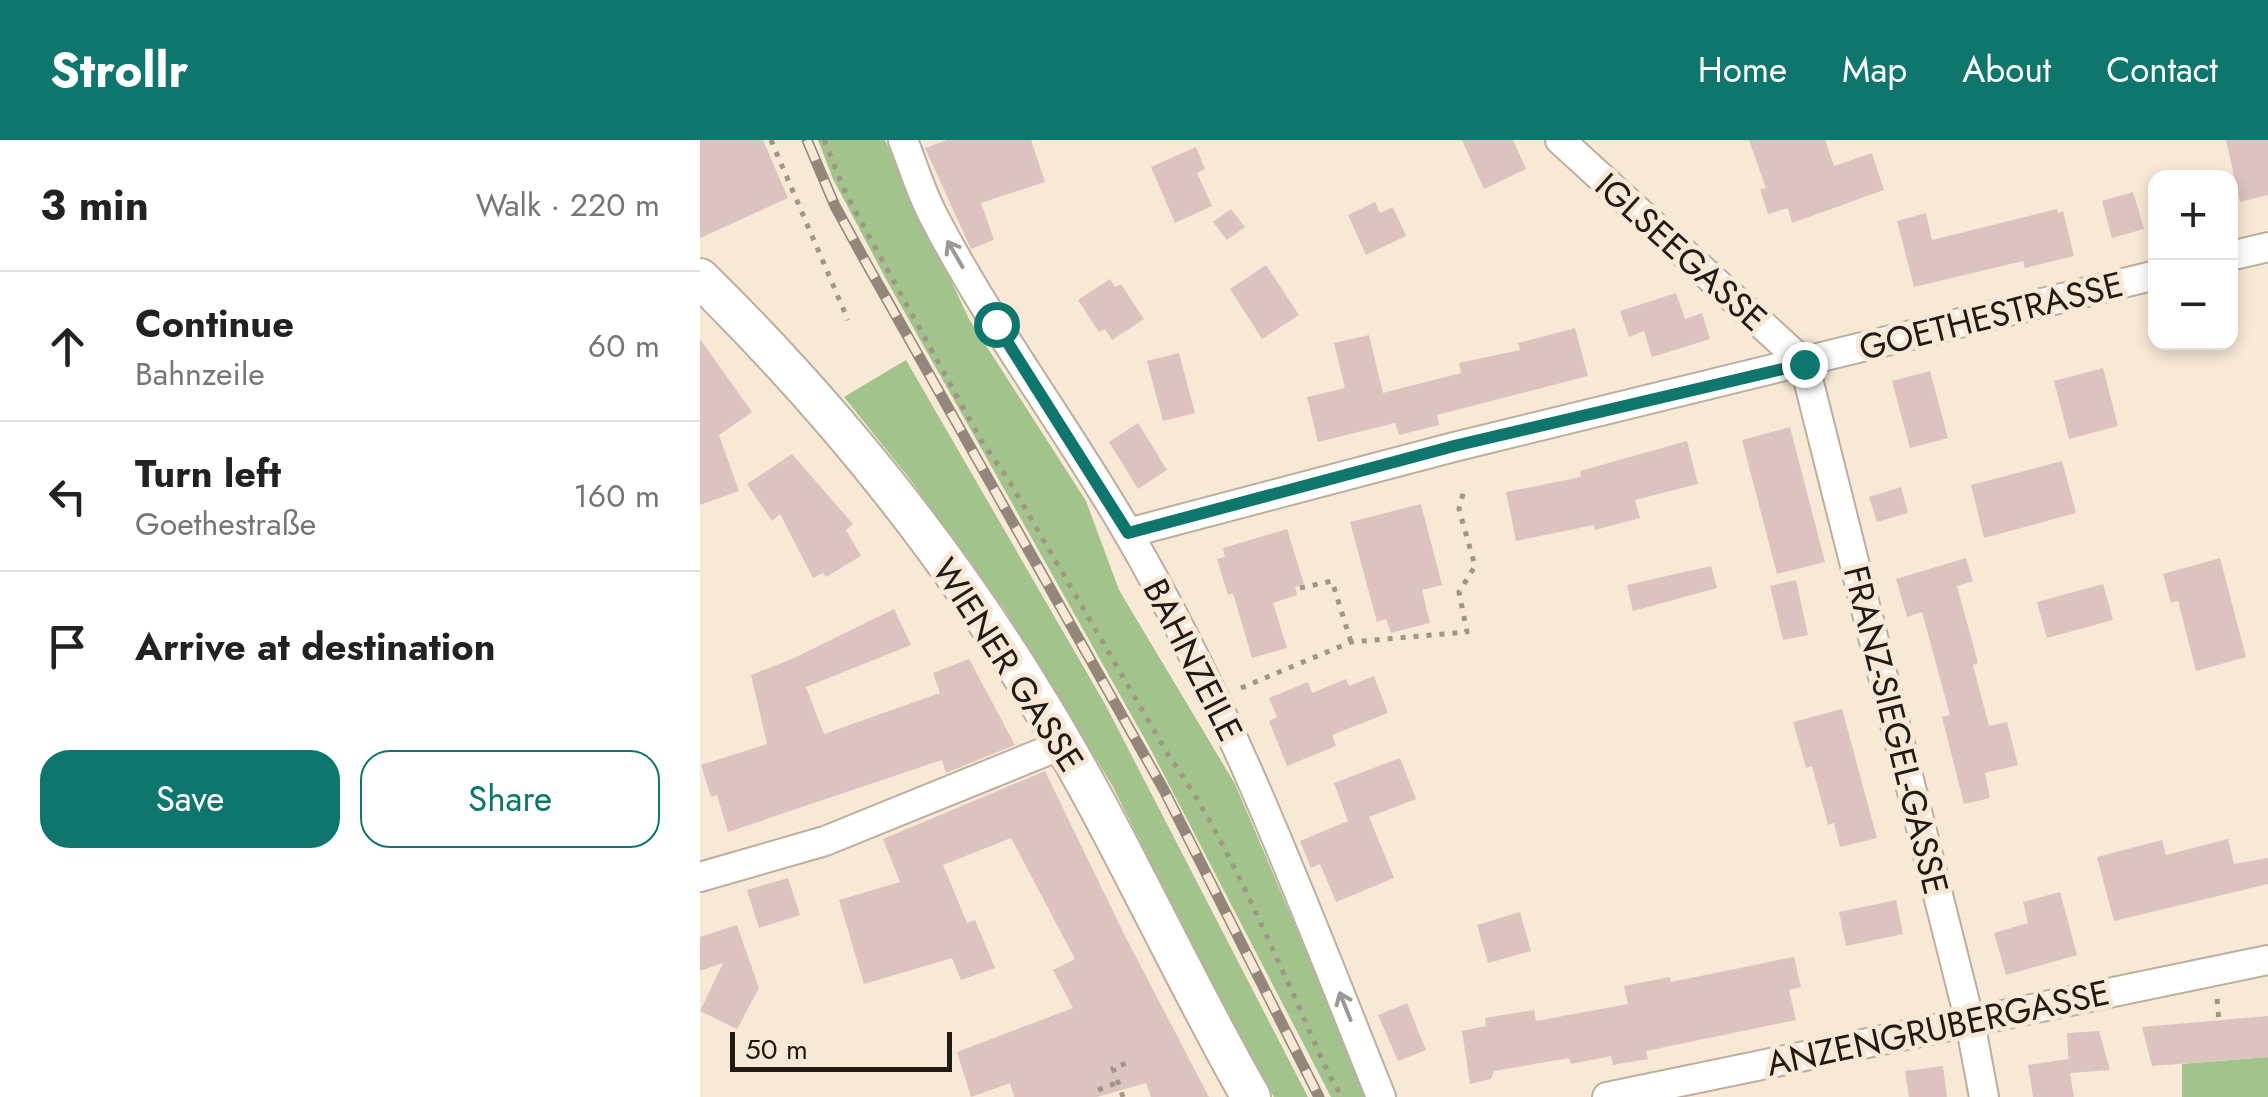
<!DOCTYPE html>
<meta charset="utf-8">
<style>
:root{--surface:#fff;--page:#f2f2f2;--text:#222;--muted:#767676;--line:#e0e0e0;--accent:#0f766e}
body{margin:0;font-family:Jost,sans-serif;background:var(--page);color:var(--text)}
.controls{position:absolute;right:30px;top:30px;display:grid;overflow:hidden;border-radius:20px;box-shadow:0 5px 15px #0003}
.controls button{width:90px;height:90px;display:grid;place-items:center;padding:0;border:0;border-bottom:2px solid var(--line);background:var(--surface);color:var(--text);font:50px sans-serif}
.scale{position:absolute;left:30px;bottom:25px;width:222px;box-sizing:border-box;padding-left:10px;border:5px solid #201a14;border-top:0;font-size:28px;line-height:35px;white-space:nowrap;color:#201a14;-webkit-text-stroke:8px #f8e8d6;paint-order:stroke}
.stop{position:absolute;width:30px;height:30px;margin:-22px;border:8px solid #0f766e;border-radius:50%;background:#fff}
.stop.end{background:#0f766e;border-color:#fff;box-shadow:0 2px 10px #0008}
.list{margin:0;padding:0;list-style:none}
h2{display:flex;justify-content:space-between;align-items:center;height:130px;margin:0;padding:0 40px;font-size:42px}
h2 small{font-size:32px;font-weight:400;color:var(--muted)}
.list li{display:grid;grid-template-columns:65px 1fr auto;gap:30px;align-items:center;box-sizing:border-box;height:150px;padding:0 40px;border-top:2px solid var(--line)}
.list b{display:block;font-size:38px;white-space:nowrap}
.list p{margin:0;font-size:32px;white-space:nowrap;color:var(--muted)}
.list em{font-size:32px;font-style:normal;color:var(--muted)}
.actions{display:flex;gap:20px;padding:30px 40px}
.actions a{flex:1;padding:22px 0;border:2px solid var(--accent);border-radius:30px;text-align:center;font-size:35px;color:var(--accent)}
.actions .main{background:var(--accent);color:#fff}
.icon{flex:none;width:55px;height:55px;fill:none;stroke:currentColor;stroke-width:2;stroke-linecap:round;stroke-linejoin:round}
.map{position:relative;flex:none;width:1568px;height:957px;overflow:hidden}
header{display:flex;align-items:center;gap:60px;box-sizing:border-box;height:140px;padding:0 50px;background:var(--accent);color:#fff}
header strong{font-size:48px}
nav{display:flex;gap:55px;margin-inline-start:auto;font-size:35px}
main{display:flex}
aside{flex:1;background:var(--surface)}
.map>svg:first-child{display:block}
.green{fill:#a2c48c}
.building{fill:#ddc3c0}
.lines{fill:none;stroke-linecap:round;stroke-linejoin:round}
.street-casing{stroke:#bdae9d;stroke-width:32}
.secondary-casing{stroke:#bdae9d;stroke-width:42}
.path{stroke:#a19587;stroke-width:5;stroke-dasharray:5 8;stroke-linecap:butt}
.street{stroke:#fff;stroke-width:28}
.secondary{stroke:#fff;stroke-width:38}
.rail-casing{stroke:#93877b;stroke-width:11}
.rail{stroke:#f8e8d6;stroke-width:8;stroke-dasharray:22;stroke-linecap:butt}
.oneway{stroke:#9b9895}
.route{stroke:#0f766e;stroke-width:12}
.labels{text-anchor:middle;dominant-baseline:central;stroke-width:10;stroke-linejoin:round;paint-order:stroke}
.street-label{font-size:35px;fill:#201a14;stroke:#f8e8d6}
</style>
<header>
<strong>Strollr</strong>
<nav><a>Home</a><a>Map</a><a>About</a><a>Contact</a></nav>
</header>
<main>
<aside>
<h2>3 min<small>Walk · 220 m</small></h2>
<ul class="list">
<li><svg class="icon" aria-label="ahead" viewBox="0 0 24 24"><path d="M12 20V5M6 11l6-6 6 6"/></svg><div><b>Continue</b><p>Bahnzeile</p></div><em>60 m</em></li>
<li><svg class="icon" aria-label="left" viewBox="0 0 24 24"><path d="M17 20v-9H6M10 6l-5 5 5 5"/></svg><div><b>Turn left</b><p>Goethestraße</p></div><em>160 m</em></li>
<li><svg class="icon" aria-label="arrive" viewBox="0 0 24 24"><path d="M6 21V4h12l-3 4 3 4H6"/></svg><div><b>Arrive at destination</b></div></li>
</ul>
<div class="actions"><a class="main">Save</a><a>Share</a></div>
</aside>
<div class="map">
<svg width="1568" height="957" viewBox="0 0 1568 957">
<rect width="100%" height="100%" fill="#f8e8d6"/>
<g class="green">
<polygon points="118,0 185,0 269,179 386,361 419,450 535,644 668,957 631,957 451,610 187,141 133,39"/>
<polygon points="206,220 405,564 608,957 574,957 512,845 412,645 304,469 209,338 144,257"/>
<polygon points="1568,917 1568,957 1482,957 1482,924"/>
</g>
<g class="building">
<polygon points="0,0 63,0 88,58 0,98"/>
<polygon points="247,0 331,0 345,42 281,63 294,100 271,109 225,8"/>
<polygon points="762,0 813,0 826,29 784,49"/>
<polygon points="1049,0 1125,0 1134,26 1172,13 1184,50 1092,83 1088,68 1068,74 1060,49 1066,48"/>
<polygon points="1526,0 1568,0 1568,55 1540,62"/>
<polygon points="496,7 505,29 497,33 512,66 475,83 451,27"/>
<polygon points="1433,52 1444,89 1412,98 1402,61"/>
<polygon points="675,62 680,73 693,67 706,96 666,115 648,75"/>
<polygon points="531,69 545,87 527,100 513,82"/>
<polygon points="1357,69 1358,73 1363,71 1374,116 1325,128 1323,121 1214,147 1197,81 1226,73 1232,100"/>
<polygon points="566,125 599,175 562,199 530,149"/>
<polygon points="410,139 415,147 421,144 444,179 412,200 405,189 399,192 378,160"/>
<polygon points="976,153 985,179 1002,173 1010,199 952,217 944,191 929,197 920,171"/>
<polygon points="875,188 888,236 737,275 739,285 699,295 695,283 618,302 607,257 645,248 634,203 669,195 683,253 761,233 759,223 820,210 818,203"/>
<polygon points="0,199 52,272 19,295 39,351 0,365"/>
<polygon points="479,213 495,273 463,281 447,221"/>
<polygon points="1403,228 1418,286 1369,299 1354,241"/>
<polygon points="1230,231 1248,298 1210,308 1192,241"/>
<polygon points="438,283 467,330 438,349 409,302"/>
<polygon points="1090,287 1125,422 1077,434 1042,300"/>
<polygon points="987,301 998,344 935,360 940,378 895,390 894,385 816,401 806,352 881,337 880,331"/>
<polygon points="92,314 153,384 146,390 161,416 126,437 123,433 113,438 80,374 72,381 47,344"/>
<polygon points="1362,321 1376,373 1284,398 1271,345"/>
<polygon points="1201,347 1208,373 1177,382 1169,357"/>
<polygon points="721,364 742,445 722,450 730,483 691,493 686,479 677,482 650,382"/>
<polygon points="587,389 604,444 595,447 597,455 573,463 587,508 552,518 533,453 528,455 517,419 525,417 523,408"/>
<polygon points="1266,418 1273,441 1257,446 1278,523 1273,525 1289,586 1307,582 1318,625 1285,633 1290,658 1264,664 1242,577 1250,575 1222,472 1207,477 1196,439"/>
<polygon points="1520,418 1546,517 1496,531 1478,461 1471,463 1463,434"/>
<polygon points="1011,426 1017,448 933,471 927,445"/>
<polygon points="1096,440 1108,495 1083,500 1070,446"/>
<polygon points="1403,444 1413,480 1347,498 1337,462"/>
<polygon points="194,469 211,505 106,547 124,594 240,553 233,533 269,519 315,605 246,633 242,620 28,692 17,655 11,657 1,625 67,604 51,535 94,518"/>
<polygon points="674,536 688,573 632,595 636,606 587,626 569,581 577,577 569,558 608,542 612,553 646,539 649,546"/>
<polygon points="1142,569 1177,698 1140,707 1134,683 1128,685 1112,626 1106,628 1093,582"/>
<polygon points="700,618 716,659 669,677 694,738 636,762 620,724 611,728 600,701 648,681 634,643"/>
<polygon points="345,631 424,794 509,957 451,957 446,943 397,957 314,957 310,943 271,957 257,912 373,868 353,830 375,819 311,698 243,725 267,783 275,780 295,828 261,840 252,818 164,844 139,760 200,742 183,699"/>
<polygon points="1528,699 1534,724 1568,718 1568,744 1414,781 1397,717 1462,700 1466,715"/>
<polygon points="88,738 100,775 59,788 47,750"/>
<polygon points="1360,752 1377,815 1306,835 1294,793 1328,783 1323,762"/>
<polygon points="1196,760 1203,794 1146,806 1139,772"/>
<polygon points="820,772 831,811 788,823 777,785"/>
<polygon points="37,785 59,848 37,889 0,871 23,823 0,831 0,797"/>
<polygon points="1094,817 1101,847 1089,850 1096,880 946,911 948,919 913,925 911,916 871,924 869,918 794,931 791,939 770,944 762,891 786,886 785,878 834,870 836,881 928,864 924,846 970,837 971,842"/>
<polygon points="707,863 726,910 698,921 678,875"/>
<polygon points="1568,876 1568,917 1452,926 1442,887"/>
<polygon points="1399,891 1410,930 1370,933 1374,957 1333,957 1328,925 1368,919 1369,930 1367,893"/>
<polygon points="1243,926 1247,957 1209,957 1205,931"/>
</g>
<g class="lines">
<defs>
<g id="street">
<path d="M203,0C213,25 221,53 234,77C291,187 366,286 428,393C532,572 604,765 681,957"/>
<polyline points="860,0 1104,223 1270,882 1284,957"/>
<polyline points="1530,116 1568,107"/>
<polyline points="428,393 754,307 1456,135"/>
<polyline points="0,737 125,701 364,604"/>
<polyline points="907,957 1568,820"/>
</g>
<path id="secondary" d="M0,138C129,265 245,408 339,563C417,690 477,828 551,957"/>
</defs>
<use href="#street" class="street-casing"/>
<use href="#secondary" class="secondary-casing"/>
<g class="path">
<polyline points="71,0 148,180"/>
<path d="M124,0L147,56L282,302L308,339L469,616C522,691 558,778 596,860C611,893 623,926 642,957"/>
<polyline points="600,448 632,441 651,502"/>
<polyline points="541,548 651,502 767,492 759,452 775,426 759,369 765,346"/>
<polyline points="1517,859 1519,881"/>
<polyline points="398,950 418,942"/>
<polyline points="423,957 413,928 432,921"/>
</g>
<use href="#street" class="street"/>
<use href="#secondary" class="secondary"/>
<defs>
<polyline id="rail" points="107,0 135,66 164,119 464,650 619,957"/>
</defs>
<use href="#rail" class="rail-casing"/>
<use href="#rail" class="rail"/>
</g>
<defs><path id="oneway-shaft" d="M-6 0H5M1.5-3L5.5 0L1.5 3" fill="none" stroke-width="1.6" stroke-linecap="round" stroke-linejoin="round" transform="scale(2.5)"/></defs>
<g class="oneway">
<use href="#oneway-shaft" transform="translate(255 114) rotate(-120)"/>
<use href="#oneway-shaft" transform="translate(645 866) rotate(-112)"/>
</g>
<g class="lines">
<polyline class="route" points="296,184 428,393 754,306 1104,224"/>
</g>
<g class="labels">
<g class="street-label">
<text transform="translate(981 112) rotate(42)">IGLSEEGASSE</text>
<text transform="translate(1291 176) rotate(-14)">GOETHESTRASSE</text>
<text transform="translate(493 520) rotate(63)">BAHNZEILE</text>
<text transform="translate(308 525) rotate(57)">WIENER GASSE</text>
<text transform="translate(1196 590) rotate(76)">FRANZ-SIEGEL-GASSE</text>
<text transform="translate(1238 888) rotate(-12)">ANZENGRUBERGASSE</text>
</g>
</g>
</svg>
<div class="controls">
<button>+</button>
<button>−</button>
</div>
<div class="scale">50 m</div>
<div class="stop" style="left:296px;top:184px"></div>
<div class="stop end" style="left:1104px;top:224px"></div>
</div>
</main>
